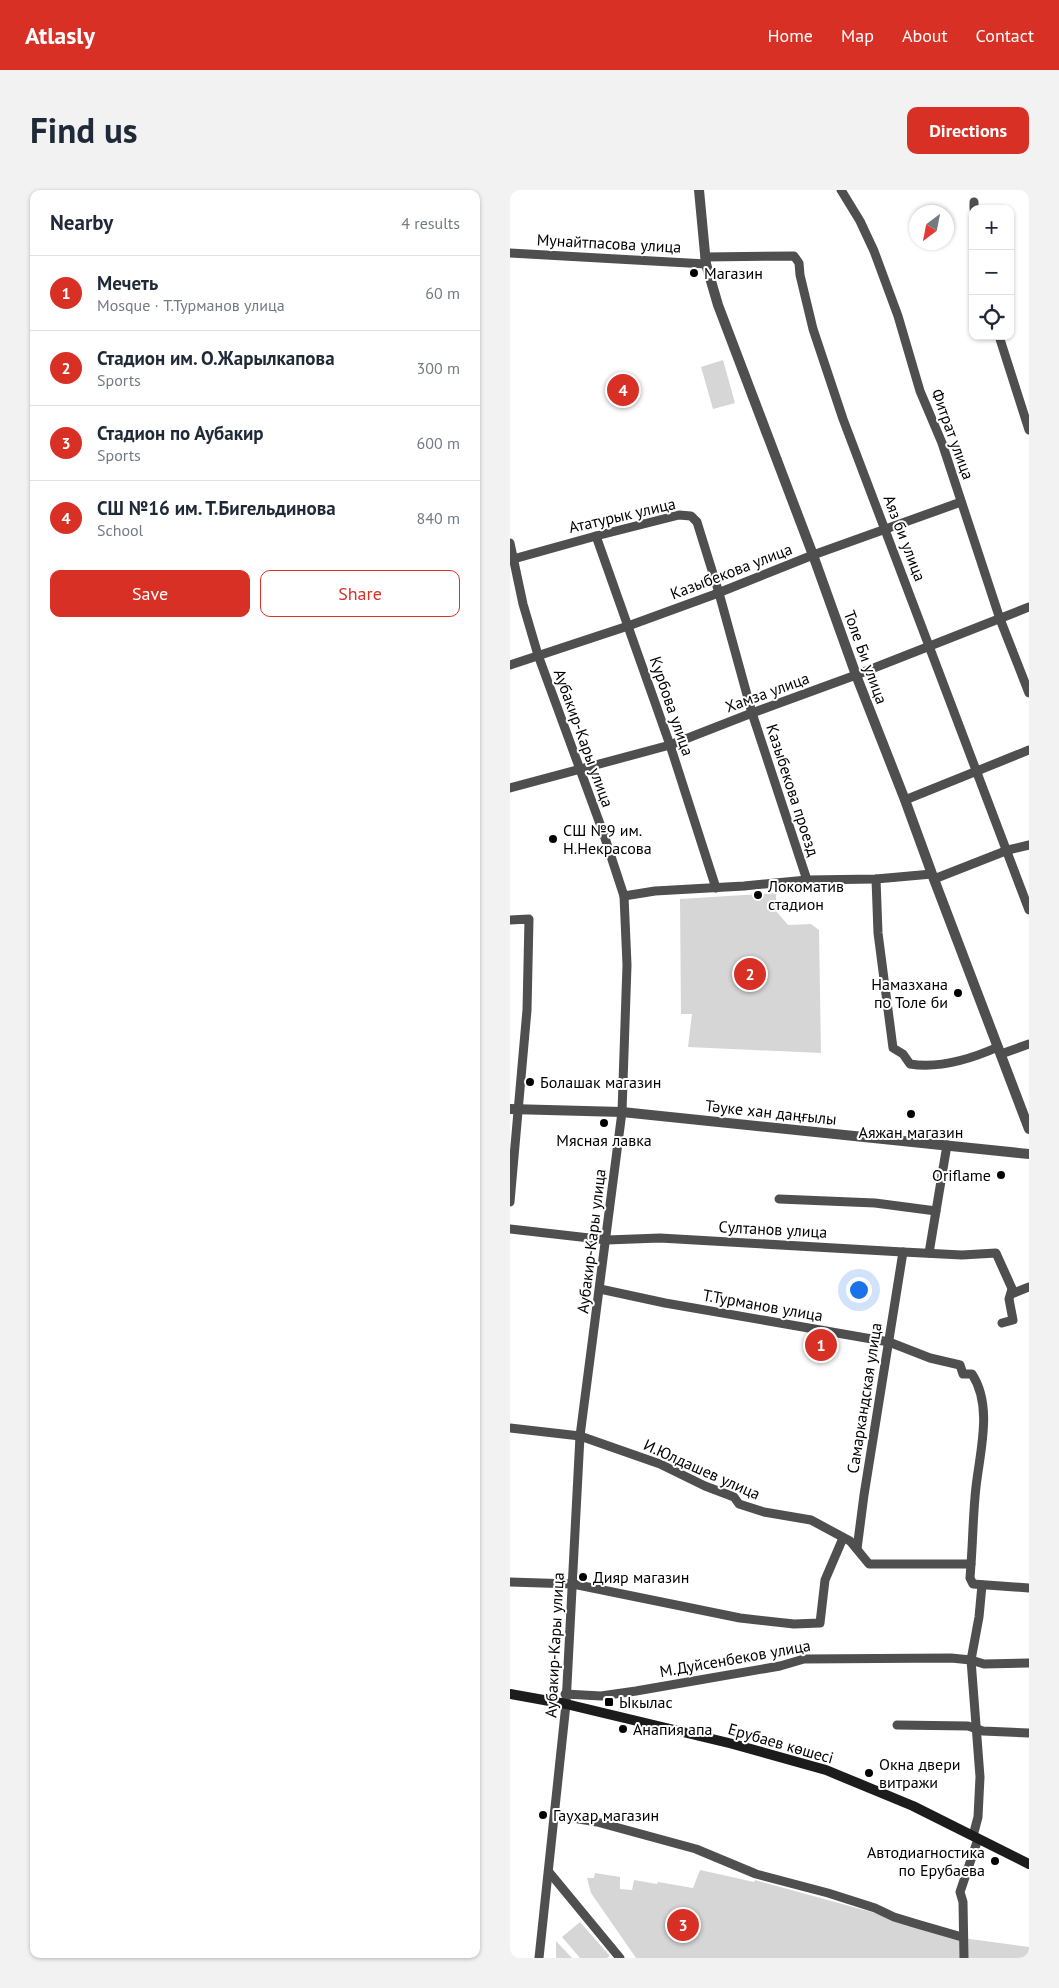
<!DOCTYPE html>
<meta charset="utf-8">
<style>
:root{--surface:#fff;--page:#f2f2f3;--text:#1f2937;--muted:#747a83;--line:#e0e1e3;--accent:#d93025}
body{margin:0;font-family:"PT Sans",sans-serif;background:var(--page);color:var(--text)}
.controls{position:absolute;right:15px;top:15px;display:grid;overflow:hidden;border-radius:10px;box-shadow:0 1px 4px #0004}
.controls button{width:45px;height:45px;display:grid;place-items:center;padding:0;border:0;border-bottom:1px solid var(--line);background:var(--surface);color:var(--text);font:25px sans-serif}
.compass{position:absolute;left:399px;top:15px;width:45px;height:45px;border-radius:50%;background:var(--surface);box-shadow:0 1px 4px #0004;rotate:212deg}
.you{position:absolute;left:348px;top:1099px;width:18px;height:18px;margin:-12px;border:4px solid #fff;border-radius:50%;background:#1a73e8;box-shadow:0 0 0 8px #1a73e833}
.badge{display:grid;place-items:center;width:32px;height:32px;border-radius:50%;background:var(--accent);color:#fff;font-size:16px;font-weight:700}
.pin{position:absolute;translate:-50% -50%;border:2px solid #fff;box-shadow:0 1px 5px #0006}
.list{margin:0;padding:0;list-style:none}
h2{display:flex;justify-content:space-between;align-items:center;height:65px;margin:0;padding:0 20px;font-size:21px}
h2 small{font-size:16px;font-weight:400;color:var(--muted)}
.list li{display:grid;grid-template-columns:32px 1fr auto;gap:15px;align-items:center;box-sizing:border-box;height:75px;padding:0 20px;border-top:1px solid var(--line)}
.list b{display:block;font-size:19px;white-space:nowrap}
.list p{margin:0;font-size:16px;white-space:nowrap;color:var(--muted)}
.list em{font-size:16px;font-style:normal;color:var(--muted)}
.actions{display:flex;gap:10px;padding:15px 20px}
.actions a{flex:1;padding:11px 0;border:1px solid var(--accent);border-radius:10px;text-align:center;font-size:18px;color:var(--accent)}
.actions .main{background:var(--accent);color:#fff}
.icon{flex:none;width:28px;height:28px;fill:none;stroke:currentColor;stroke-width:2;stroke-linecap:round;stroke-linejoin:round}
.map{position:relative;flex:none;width:519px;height:1768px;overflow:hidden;border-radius:10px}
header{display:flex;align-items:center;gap:30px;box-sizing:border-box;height:70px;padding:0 25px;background:var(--accent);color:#fff}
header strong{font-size:24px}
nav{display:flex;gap:28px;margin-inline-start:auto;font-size:18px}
.intro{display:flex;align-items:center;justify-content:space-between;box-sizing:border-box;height:120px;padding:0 30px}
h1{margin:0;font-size:35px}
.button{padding:12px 22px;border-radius:10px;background:var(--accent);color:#fff;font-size:18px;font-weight:700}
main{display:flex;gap:30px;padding:0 30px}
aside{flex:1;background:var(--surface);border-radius:10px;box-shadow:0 1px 4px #0004}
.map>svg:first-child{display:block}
.green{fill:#d6d6d6}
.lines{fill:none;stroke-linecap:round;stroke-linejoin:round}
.minor{stroke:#4f4f4f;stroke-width:9}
.tertiary{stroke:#4f4f4f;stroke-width:10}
.secondary{stroke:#1c1c1c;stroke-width:10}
.poi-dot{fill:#000;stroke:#fff;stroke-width:2}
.labels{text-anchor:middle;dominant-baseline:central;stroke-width:4;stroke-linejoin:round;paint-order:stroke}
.street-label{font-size:16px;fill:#000;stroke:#fff}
.poi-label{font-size:16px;fill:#000;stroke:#fff;text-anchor:start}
</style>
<header>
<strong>Atlasly</strong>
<nav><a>Home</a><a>Map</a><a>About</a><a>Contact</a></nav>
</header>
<div class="intro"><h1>Find us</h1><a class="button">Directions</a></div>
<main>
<aside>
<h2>Nearby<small>4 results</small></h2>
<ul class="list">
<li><span class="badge">1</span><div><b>Мечеть</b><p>Mosque · Т.Турманов улица</p></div><em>60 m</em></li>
<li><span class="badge">2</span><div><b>Стадион им. О.Жарылкапова</b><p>Sports</p></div><em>300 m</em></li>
<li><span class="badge">3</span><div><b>Стадион по Аубакир</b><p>Sports</p></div><em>600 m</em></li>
<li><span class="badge">4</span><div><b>СШ №16 им. Т.Бигельдинова</b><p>School</p></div><em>840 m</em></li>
</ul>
<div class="actions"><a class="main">Save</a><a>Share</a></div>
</aside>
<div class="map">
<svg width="519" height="1768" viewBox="0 0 519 1768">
<rect width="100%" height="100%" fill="#fff"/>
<g class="green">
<polygon points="213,170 225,213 203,219 191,177"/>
<polygon points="266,703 266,721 278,735 301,734 309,740 311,863 178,857 182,824 171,824 170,709"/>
<polygon points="190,1680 244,1692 245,1690 460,1749 519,1757 519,1768 126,1768 81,1703 77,1688 84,1688 85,1683 110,1687 110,1699 122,1700 124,1690 147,1694 148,1692 183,1698"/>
<polygon points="70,1732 100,1766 97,1768 70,1768 52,1747"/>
<polygon points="46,1751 62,1768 46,1768"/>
</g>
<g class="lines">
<g class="minor">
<polyline points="331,0 350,31 364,61 388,126 410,201 432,253 490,429 519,503"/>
<polyline points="464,19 464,12"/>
<polyline points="0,63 196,74"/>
<polyline points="195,67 284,66 289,73 290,85 303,139 333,229 519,720"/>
<polyline points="489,146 519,240"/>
<polyline points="86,346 160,555 206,698"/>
<polyline points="0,353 13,414 28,465 93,642 114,706 117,775 112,922 70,1246 56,1514 29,1768"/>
<polyline points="0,370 86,346 169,325 181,326 187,332 209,403 242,523 297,690"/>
<polyline points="0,475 118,436 203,405 303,365 451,312"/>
<polyline points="0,598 160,555 242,523 346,485 519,417"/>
<polyline points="395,610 519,560"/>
<path d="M366,689L368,743L383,858L393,864L400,874C430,879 461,869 488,857"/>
<polyline points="424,689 498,660 519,655"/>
<polyline points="114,706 145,701 234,696 297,690 366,689 422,684"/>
<polyline points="0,730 19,729 17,820 0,1012"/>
<polyline points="491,864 519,854"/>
<polyline points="269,1009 365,1013 426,1021"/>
<polyline points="0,1039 97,1050 150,1048 393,1062 452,1065 486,1063 504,1103 519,1097"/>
<polyline points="419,1063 437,955"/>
<path d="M90,1099L155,1113L379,1152L420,1168L450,1175L453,1184H462C483,1216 470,1261 466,1297C463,1323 463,1348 461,1374"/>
<polyline points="492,1133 503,1130 499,1109 502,1099"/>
<polyline points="0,1238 70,1246 150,1274 195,1296 224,1307 229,1314 254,1322 301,1330 340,1351 359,1374 461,1374 460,1388 463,1394 519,1398"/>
<polyline points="347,1359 354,1305 393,1062"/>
<polyline points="0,1392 63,1394 230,1428 284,1434 310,1433 315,1390 333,1348"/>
<polyline points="55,1504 91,1506 126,1501 270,1476 294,1469 441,1468 461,1470 474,1474 519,1473"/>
<polyline points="387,1535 458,1536 473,1541 519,1543"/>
<polyline points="45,1625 87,1632 186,1659 246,1684 318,1703 365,1718 384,1727 407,1734 452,1747"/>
<polyline points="463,1646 468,1627 470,1587 461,1470 469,1427 472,1395"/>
<polyline points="39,1682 110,1768"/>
<polyline points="454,1768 453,1712 450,1702 468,1649"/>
</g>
<g class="tertiary">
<polyline points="189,0 196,74 208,115 303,365 346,485 395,610 422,684 519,939"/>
<polyline points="0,919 112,922 519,964"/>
</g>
<polyline class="secondary" points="0,1504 56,1514 223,1554 316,1580 403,1616 519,1674"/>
</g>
<g class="poi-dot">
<circle cx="184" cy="83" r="5"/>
<circle cx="43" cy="649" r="5"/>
<circle cx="248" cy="705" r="5"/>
<circle cx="448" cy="803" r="5"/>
<circle cx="20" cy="892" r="5"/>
<circle cx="401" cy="924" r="5"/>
<circle cx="94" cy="933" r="5"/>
<circle cx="491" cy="985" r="5"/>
<circle cx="73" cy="1387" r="5"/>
<rect x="94" y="1507" width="10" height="10" rx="2.5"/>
<circle cx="113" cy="1539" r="5"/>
<circle cx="359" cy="1583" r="5"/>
<circle cx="33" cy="1625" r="5"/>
<circle cx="485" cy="1671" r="5"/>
</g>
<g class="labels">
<g class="street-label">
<text transform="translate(99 53) rotate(3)">Мунайтпасова улица</text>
<text transform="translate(443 244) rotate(70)">Фитрат улица</text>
<text transform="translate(112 325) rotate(-13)">Ататурык улица</text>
<text transform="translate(395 348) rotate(69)">Аяз би улица</text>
<text transform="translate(221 381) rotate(-21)">Казыбекова улица</text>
<text transform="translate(356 467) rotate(70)">Толе Би улица</text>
<text transform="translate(257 502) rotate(-20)">Хамза улица</text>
<text transform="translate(162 516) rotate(71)">Курбова улица</text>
<text transform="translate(74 548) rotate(70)">Аубакир-Кары улица</text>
<text transform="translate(283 600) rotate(72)">Казыбекова проезд</text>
<text transform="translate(261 922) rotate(6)">Тәуке хан даңғылы</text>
<text transform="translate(263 1039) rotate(3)">Султанов улица</text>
<text transform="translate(81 1051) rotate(-83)">Аубакир-Кары улица</text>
<text transform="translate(253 1115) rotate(10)">Т.Турманов улица</text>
<text transform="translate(354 1208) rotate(-81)">Самаркандская улица</text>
<text transform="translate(192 1279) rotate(24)">И.Юлдашев улица</text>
<text transform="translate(44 1455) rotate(-87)">Аубакир-Кары улица</text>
<text transform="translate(225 1468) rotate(-10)">М.Дуйсенбеков улица</text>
<text transform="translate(271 1553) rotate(16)">Ерубаев көшесі</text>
</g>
<g class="poi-label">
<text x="194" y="83">Магазин</text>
<text x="53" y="640">СШ №9 им.<tspan x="53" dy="18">Н.Некрасова</tspan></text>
<text x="258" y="696">Локоматив<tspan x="258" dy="18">стадион</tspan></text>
<text x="438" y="794" text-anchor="end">Намазхана<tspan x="438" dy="18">по Толе би</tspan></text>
<text x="30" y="892">Болашак магазин</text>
<text x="401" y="942" text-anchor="middle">Аяжан магазин</text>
<text x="94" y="950" text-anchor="middle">Мясная лавка</text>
<text x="481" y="985" text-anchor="end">Oriflame</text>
<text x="83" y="1387">Дияр магазин</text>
<text x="109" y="1512">Ыкылас</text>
<text x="123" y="1539">Анапия апа</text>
<text x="369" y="1574">Окна двери<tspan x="369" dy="18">витражи</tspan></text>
<text x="43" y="1625">Гаухар магазин</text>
<text x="475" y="1662" text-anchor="end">Автодиагностика<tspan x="475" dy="18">по Ерубаева</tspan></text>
</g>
</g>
</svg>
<div class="controls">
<button>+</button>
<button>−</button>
<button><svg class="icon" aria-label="locate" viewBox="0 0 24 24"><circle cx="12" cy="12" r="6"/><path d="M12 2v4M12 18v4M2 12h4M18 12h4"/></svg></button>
</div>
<svg class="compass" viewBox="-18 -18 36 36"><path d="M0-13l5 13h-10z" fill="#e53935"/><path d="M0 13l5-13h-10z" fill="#747a83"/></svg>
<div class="you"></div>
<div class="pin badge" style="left:311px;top:1155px">1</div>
<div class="pin badge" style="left:240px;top:784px">2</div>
<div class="pin badge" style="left:173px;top:1735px">3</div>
<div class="pin badge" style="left:113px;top:200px">4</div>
</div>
</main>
